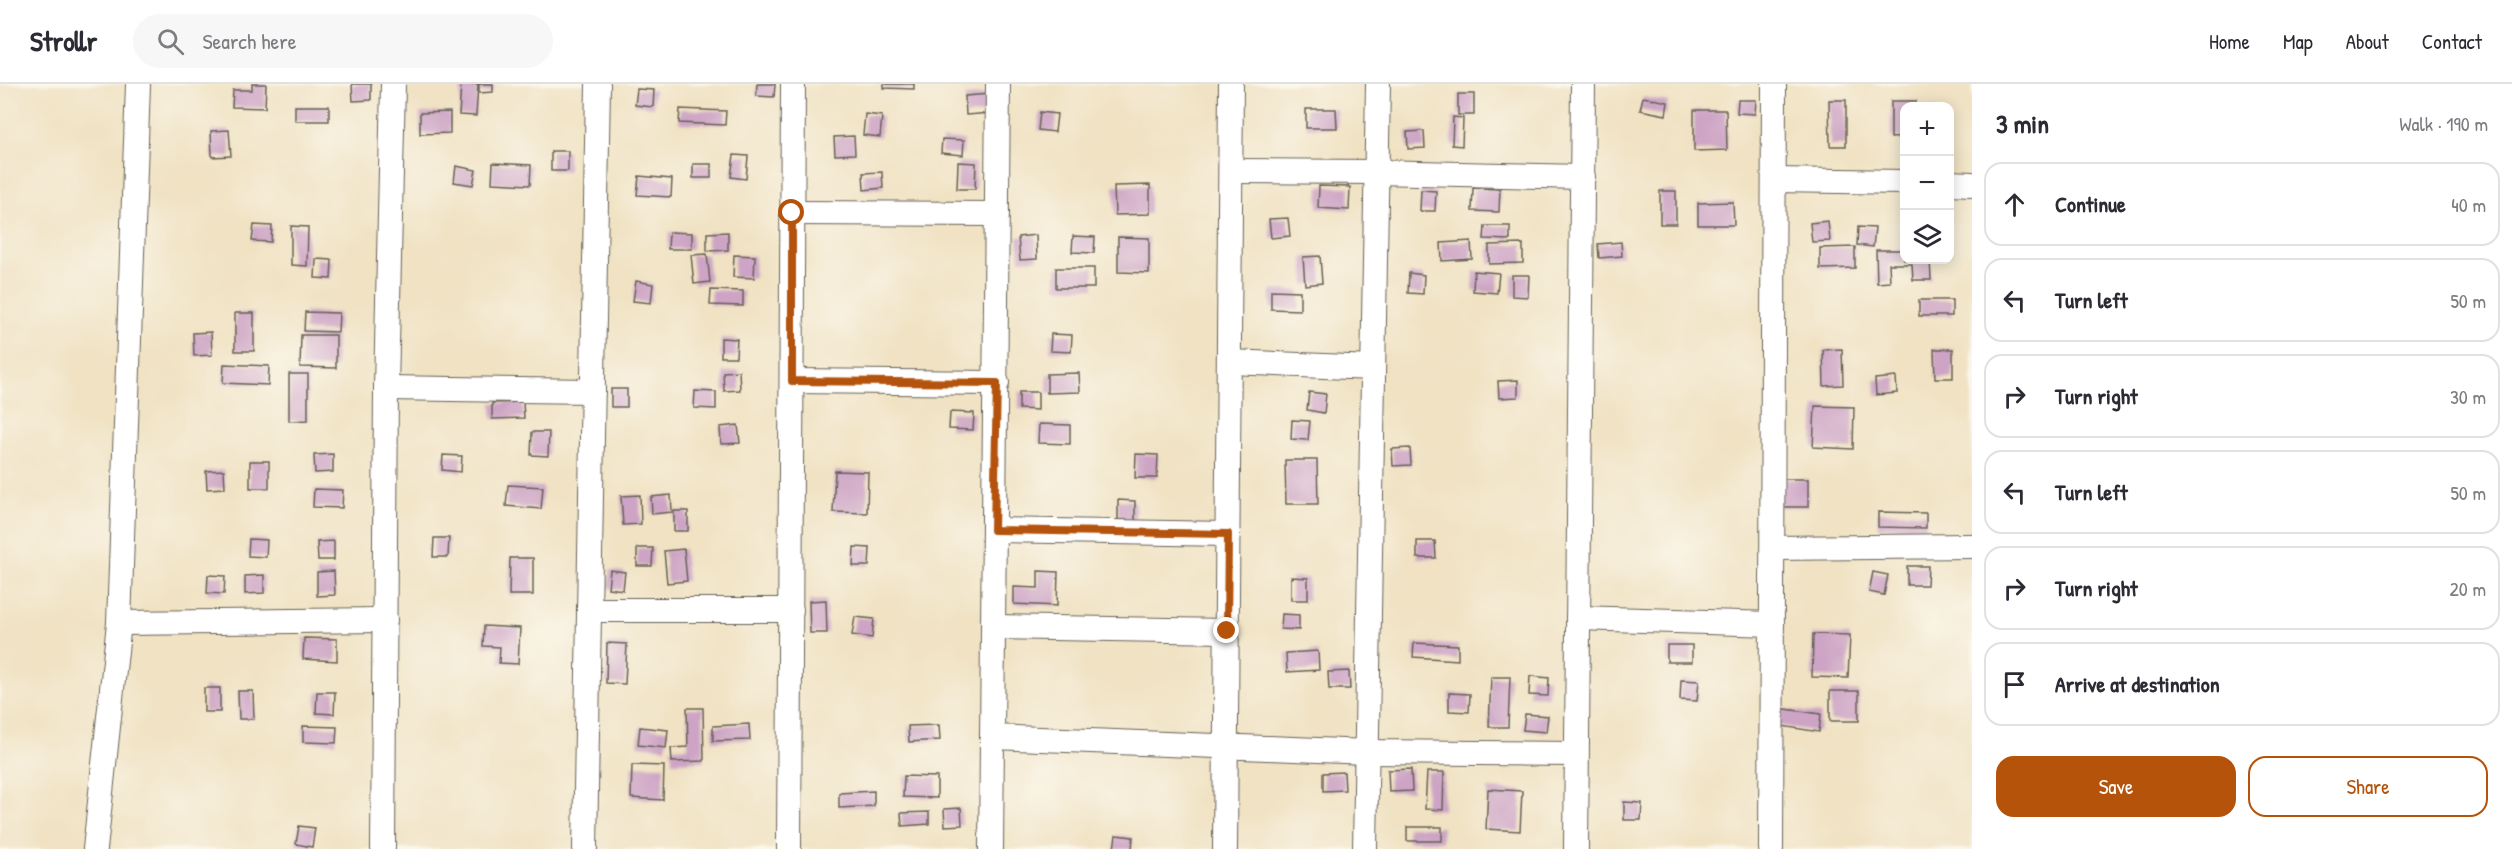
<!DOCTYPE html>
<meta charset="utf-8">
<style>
:root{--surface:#fff;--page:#f7f7f7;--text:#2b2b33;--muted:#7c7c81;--line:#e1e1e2;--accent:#b45309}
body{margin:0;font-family:"Patrick Hand",sans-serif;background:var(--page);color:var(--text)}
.controls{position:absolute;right:18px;top:18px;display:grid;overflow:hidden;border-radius:12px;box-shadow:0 3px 15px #0003}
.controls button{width:54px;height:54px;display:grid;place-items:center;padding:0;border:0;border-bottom:2px solid var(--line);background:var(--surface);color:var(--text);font:30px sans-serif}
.stop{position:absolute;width:18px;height:18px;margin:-14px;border:4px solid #b45309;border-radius:50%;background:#fff}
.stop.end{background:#b45309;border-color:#fff;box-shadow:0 2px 6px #0008}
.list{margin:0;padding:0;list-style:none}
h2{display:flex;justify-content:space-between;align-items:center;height:78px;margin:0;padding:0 24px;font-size:26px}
h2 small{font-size:20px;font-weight:400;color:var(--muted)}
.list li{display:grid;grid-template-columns:39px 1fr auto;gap:18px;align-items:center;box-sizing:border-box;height:84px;margin:0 12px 12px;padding:0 12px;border:2px solid var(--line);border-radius:18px}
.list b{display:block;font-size:22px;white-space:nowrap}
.list em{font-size:20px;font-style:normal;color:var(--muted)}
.actions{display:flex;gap:12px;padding:18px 24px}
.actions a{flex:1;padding:14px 0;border:2px solid var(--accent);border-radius:18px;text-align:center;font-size:21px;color:var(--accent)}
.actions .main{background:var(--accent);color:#fff}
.icon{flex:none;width:33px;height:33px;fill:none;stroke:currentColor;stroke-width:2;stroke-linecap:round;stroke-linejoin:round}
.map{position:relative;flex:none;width:1972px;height:765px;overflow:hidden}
header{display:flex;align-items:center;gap:36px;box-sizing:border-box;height:84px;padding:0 30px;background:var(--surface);border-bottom:2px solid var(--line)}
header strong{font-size:28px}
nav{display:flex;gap:33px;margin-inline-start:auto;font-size:21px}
.search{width:420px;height:54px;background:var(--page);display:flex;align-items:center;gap:15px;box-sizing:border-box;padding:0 21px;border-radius:33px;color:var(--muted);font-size:22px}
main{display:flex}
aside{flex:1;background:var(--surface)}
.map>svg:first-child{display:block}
.building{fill:#cda4c5}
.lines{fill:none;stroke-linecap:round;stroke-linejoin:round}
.minor-casing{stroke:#666156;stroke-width:26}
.minor{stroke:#fff;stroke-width:24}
.route{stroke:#b45309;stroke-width:8}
</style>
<header>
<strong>Strollr</strong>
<div class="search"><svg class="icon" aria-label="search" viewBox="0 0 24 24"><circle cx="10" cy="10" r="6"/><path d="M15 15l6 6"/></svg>Search here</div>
<nav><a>Home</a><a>Map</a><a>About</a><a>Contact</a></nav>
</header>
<main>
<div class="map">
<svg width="1972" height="765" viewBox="0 0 1972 765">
<rect width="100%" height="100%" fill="#fbf7ec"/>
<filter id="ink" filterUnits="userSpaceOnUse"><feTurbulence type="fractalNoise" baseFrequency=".0167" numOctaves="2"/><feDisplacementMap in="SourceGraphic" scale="12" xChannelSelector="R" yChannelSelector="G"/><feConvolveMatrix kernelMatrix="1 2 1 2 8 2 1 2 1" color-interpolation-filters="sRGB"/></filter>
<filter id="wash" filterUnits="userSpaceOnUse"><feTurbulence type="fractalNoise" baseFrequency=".008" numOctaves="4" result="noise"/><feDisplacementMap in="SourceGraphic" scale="24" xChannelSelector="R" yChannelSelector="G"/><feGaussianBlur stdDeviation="1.35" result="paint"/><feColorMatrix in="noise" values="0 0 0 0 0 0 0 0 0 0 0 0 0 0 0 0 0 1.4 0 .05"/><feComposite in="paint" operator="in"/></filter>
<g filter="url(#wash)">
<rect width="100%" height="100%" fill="#f0e2c3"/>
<g id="blocks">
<g class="building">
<polygon points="252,0 266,0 265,24 232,23 233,6 252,6"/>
<polygon points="352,0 371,0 371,16 353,17"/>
<polygon points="461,0 478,0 476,32 459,31"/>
<polygon points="479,0 493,0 493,8 479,9"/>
<polygon points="757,0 775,0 774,13 756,12"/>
<polygon points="884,0 914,0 914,5 884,4"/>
<polygon points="637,5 654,6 653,23 635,21"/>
<polygon points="990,10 991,29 966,31 965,12"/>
<rect x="1458" y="10" width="16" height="21"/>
<polygon points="1643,13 1668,18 1666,31 1640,26"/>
<polygon points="1738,16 1756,16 1755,30 1737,29"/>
<polygon points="1829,16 1846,16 1846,62 1830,62"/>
<polygon points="1891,17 1916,17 1916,22 1904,22 1904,53 1891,54"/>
<rect x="295" y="22" width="34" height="15"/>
<polygon points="680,25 726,27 725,41 679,39"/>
<polygon points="1306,25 1336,25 1337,44 1306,44"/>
<polygon points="1694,26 1726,26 1727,66 1694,67"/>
<polygon points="450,28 450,49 420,50 420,29"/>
<polygon points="1040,28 1057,30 1055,48 1038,46"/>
<polygon points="865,30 882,32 880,53 863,51"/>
<polygon points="1453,33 1463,34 1462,62 1452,61"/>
<polygon points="229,46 231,72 212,73 211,47"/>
<polygon points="1424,47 1425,64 1408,65 1407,48"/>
<polygon points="854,52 855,70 835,71 834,53"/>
<polygon points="942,55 964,56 963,71 941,69"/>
<rect x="551" y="67" width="17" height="20"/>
<polygon points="734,71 748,72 746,95 731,93"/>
<polygon points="958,78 976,79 975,105 957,105"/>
<polygon points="493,79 531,81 530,101 492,99"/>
<rect x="693" y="80" width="18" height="14"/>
<polygon points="456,82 476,86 473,101 454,98"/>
<polygon points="882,88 883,104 864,106 863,89"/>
<polygon points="639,92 672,95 671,113 637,111"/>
<polygon points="1150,101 1150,130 1115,131 1114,102"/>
<polygon points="1319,102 1350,103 1349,126 1318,124"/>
<polygon points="1473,104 1500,105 1499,128 1472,127"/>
<polygon points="1421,106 1436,107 1435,127 1420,127"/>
<rect x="1660" y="107" width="16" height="33"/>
<polygon points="1733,118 1734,141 1698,141 1698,119"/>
<polygon points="1288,134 1290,152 1271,154 1269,135"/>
<polygon points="1828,137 1830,157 1812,158 1810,139"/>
<polygon points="254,141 272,142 271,158 252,157"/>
<polygon points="291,142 308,143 307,182 291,181"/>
<polygon points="1485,142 1510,142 1510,156 1484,155"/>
<polygon points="1858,143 1875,144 1873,163 1857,161"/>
<polygon points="669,148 692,149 692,165 668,165"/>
<polygon points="728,148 728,166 707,167 707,149"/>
<polygon points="1036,151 1037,175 1020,176 1018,153"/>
<polygon points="1073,152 1095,153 1094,169 1072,168"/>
<polygon points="1118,153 1149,154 1149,189 1118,188"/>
<polygon points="1471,157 1472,175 1442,177 1441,159"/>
<polygon points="1621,158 1622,172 1599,174 1598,160"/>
<polygon points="1523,160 1523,179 1489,180 1489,161"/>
<polygon points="1855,163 1855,184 1820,185 1820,164"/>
<polygon points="1876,166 1904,166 1904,176 1930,176 1931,196 1913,196 1912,180 1889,180 1890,198 1877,199"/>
<polygon points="707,170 710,198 694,200 691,171"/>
<polygon points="734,171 755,172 754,194 733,193"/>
<polygon points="1320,172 1322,199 1305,201 1303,173"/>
<polygon points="316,175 332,176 331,195 315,194"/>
<rect x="1056" y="184" width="38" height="20"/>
<polygon points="1474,187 1499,189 1497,209 1473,207"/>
<polygon points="1409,189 1424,191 1423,210 1408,209"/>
<polygon points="1512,191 1529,191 1528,213 1512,212"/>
<polygon points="636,197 653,200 651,219 633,217"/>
<polygon points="711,206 743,207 743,222 710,221"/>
<polygon points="1271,206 1300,207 1300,226 1271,225"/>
<rect x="1919" y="216" width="33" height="16"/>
<polygon points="305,228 339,229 338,248 304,247"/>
<rect x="235" y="229" width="19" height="38"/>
<polygon points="211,248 212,271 194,272 193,249"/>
<polygon points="1051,250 1072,251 1071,268 1050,267"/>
<polygon points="301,251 336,251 336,284 300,283"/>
<polygon points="721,254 737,255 736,273 721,273"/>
<polygon points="1842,265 1843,301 1824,302 1823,266"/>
<polygon points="1934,265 1953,265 1953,294 1935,294"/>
<polygon points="224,280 269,282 268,301 223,299"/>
<polygon points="739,287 740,306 724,307 723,288"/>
<polygon points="1079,289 1080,308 1047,309 1047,290"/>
<polygon points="289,290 308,290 308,336 289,337"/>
<polygon points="1896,293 1897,309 1876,311 1875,295"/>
<polygon points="1518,296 1518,313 1499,314 1498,297"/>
<rect x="611" y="305" width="16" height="18"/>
<polygon points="695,307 716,308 716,325 694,324"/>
<polygon points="1019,308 1038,308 1038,326 1019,325"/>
<polygon points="1309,308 1326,310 1324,329 1307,326"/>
<polygon points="523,318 524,334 492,335 492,319"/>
<polygon points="1815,322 1854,323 1853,365 1813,363"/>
<polygon points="950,328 974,329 973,346 949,345"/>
<polygon points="1292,336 1310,337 1308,356 1291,355"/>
<polygon points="1039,340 1070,341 1070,360 1038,359"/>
<polygon points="738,341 740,359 721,360 720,343"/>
<polygon points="532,348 549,348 548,372 531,371"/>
<polygon points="1410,364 1411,381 1393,382 1392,365"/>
<polygon points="333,370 333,388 315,389 314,371"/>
<polygon points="1136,370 1158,371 1157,394 1135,394"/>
<polygon points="443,371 462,372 461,388 442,386"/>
<polygon points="1285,376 1317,376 1318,420 1286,420"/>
<rect x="250" y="377" width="19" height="27"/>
<polygon points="224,386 225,404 207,405 206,387"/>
<polygon points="835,387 868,388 867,429 833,428"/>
<polygon points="1779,395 1808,395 1808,423 1778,423"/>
<polygon points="508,401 543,403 541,425 506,422"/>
<polygon points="314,405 343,406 342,424 313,423"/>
<polygon points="640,411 641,440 623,441 621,412"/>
<polygon points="671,411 672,428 652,430 651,413"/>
<polygon points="1118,416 1135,417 1135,437 1118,436"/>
<rect x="674" y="427" width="14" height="20"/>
<polygon points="1878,428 1926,429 1926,444 1878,443"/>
<polygon points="434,454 449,454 448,473 433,473"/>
<polygon points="249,455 267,456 266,473 248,472"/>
<polygon points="334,457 334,476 318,476 317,458"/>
<polygon points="1417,457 1435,457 1436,474 1417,474"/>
<polygon points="854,463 870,464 869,482 853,482"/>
<polygon points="637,464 653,464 652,482 637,482"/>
<polygon points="684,465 687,497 667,499 664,467"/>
<polygon points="510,474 533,474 533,511 509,511"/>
<polygon points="1907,482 1928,482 1927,501 1907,501"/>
<polygon points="610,486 625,488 623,506 608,504"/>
<polygon points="334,487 335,511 317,512 317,488"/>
<polygon points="1038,487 1058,488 1057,522 1014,520 1014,503 1038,504"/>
<polygon points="1873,488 1888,491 1884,511 1869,508"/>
<polygon points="208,491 225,492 224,510 207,509"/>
<polygon points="264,491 264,509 245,510 245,492"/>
<polygon points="1291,493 1308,494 1308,516 1291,516"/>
<polygon points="826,516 827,549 810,549 809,517"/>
<polygon points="1282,530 1299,531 1299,546 1281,545"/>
<polygon points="855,533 874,535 872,554 852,551"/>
<polygon points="484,542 520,544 518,580 499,579 500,563 483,562"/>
<polygon points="1813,550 1850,551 1848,594 1812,593"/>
<polygon points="304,554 337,555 337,577 303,575"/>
<polygon points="607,559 627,560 625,600 606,599"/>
<polygon points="1414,559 1458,561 1458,576 1413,573"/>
<rect x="1667" y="561" width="25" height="17"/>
<polygon points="1318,567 1319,586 1287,588 1286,569"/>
<polygon points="1349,587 1350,605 1329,605 1328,588"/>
<polygon points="1530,592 1549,594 1548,612 1529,611"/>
<polygon points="1491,593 1510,593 1508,643 1489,643"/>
<polygon points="1681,596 1699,597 1697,617 1680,616"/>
<rect x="204" y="604" width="16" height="24"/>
<polygon points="238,607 253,607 254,635 239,635"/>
<rect x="1830" y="607" width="29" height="30"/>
<polygon points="317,608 335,608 334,630 316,629"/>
<polygon points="1449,609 1470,610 1469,628 1449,627"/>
<polygon points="687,624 703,624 704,677 672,678 671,664 688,663"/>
<polygon points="1778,624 1821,630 1819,648 1775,641"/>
<polygon points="1525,630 1548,632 1546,648 1523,646"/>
<polygon points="749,640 750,656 713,657 713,642"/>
<polygon points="939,641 940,656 909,658 908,642"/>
<polygon points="303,642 337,643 336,659 303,658"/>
<polygon points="640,643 668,646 666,664 638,661"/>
<polygon points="632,681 664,682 663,716 631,714"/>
<polygon points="1411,685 1412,707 1389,708 1388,686"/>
<polygon points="1344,688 1345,706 1323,707 1323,689"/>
<polygon points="1427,688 1444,688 1443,726 1425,725"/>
<polygon points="904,692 937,693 937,714 903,713"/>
<polygon points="1488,705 1522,707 1520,747 1486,745"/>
<polygon points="874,707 874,722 839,724 839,709"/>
<polygon points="1624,718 1642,719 1641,736 1624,736"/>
<polygon points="961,724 962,741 945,742 944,725"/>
<polygon points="929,728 929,740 902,742 901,729"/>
<polygon points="299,742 315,744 312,763 296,760"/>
<rect x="1407" y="743" width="35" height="14"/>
<polygon points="1116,751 1133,753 1132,765 1114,765"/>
</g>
</g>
</g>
<g filter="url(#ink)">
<use href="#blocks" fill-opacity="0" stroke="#666156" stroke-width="1.5"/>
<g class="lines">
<defs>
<g id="minor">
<polyline points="1231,87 1376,88 1583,93"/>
<polyline points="1774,96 1904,98"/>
<polyline points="1950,99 1972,100"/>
<polyline points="792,129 997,130"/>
<polyline points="1229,278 1373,284"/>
<polyline points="792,297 997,299"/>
<polyline points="386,304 593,307"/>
<polyline points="994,446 1228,450"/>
<polyline points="1773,464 1972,462"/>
<polyline points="589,526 791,526"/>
<polyline points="1578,534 1772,540"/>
<polyline points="119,539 385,536"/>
<polyline points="993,543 1227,547"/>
<polyline points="992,653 1367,668 1576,670"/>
<polyline points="95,765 119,539 138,0"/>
<polyline points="383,765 386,304 393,0"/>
<polyline points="585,765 598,0"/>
<polyline points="789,765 793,0"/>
<polyline points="991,765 998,0"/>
<polyline points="1225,765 1231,0"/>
<polyline points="1365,765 1378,0"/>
<polyline points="1576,765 1583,0"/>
<polyline points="1771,765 1774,0"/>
</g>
</defs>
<use href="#minor" class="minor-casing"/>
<use href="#minor" class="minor"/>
</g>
</g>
<g class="lines" filter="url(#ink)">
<polyline class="route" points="792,129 792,297 997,299 994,446 1228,450 1227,547"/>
</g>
</svg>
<div class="controls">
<button>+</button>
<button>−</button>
<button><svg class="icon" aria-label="layers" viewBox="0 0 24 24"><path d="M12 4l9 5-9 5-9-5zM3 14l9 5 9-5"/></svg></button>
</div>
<div class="stop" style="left:792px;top:129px"></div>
<div class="stop end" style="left:1227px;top:547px"></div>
</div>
<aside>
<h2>3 min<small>Walk · 190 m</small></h2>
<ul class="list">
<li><svg class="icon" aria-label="ahead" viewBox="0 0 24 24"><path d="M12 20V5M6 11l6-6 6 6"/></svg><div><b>Continue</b></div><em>40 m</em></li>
<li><svg class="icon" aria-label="left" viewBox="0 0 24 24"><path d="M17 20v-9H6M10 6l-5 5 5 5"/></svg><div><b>Turn left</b></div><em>50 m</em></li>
<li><svg class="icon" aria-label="right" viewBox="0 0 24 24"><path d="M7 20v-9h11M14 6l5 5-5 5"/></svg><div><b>Turn right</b></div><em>30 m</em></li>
<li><svg class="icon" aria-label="left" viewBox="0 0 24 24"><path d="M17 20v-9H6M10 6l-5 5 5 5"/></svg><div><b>Turn left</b></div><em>50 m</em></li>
<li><svg class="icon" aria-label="right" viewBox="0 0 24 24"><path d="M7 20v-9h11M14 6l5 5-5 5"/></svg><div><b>Turn right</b></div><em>20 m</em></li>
<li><svg class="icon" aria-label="arrive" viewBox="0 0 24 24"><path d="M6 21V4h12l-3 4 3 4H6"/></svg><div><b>Arrive at destination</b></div></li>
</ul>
<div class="actions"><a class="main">Save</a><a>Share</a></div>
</aside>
</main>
